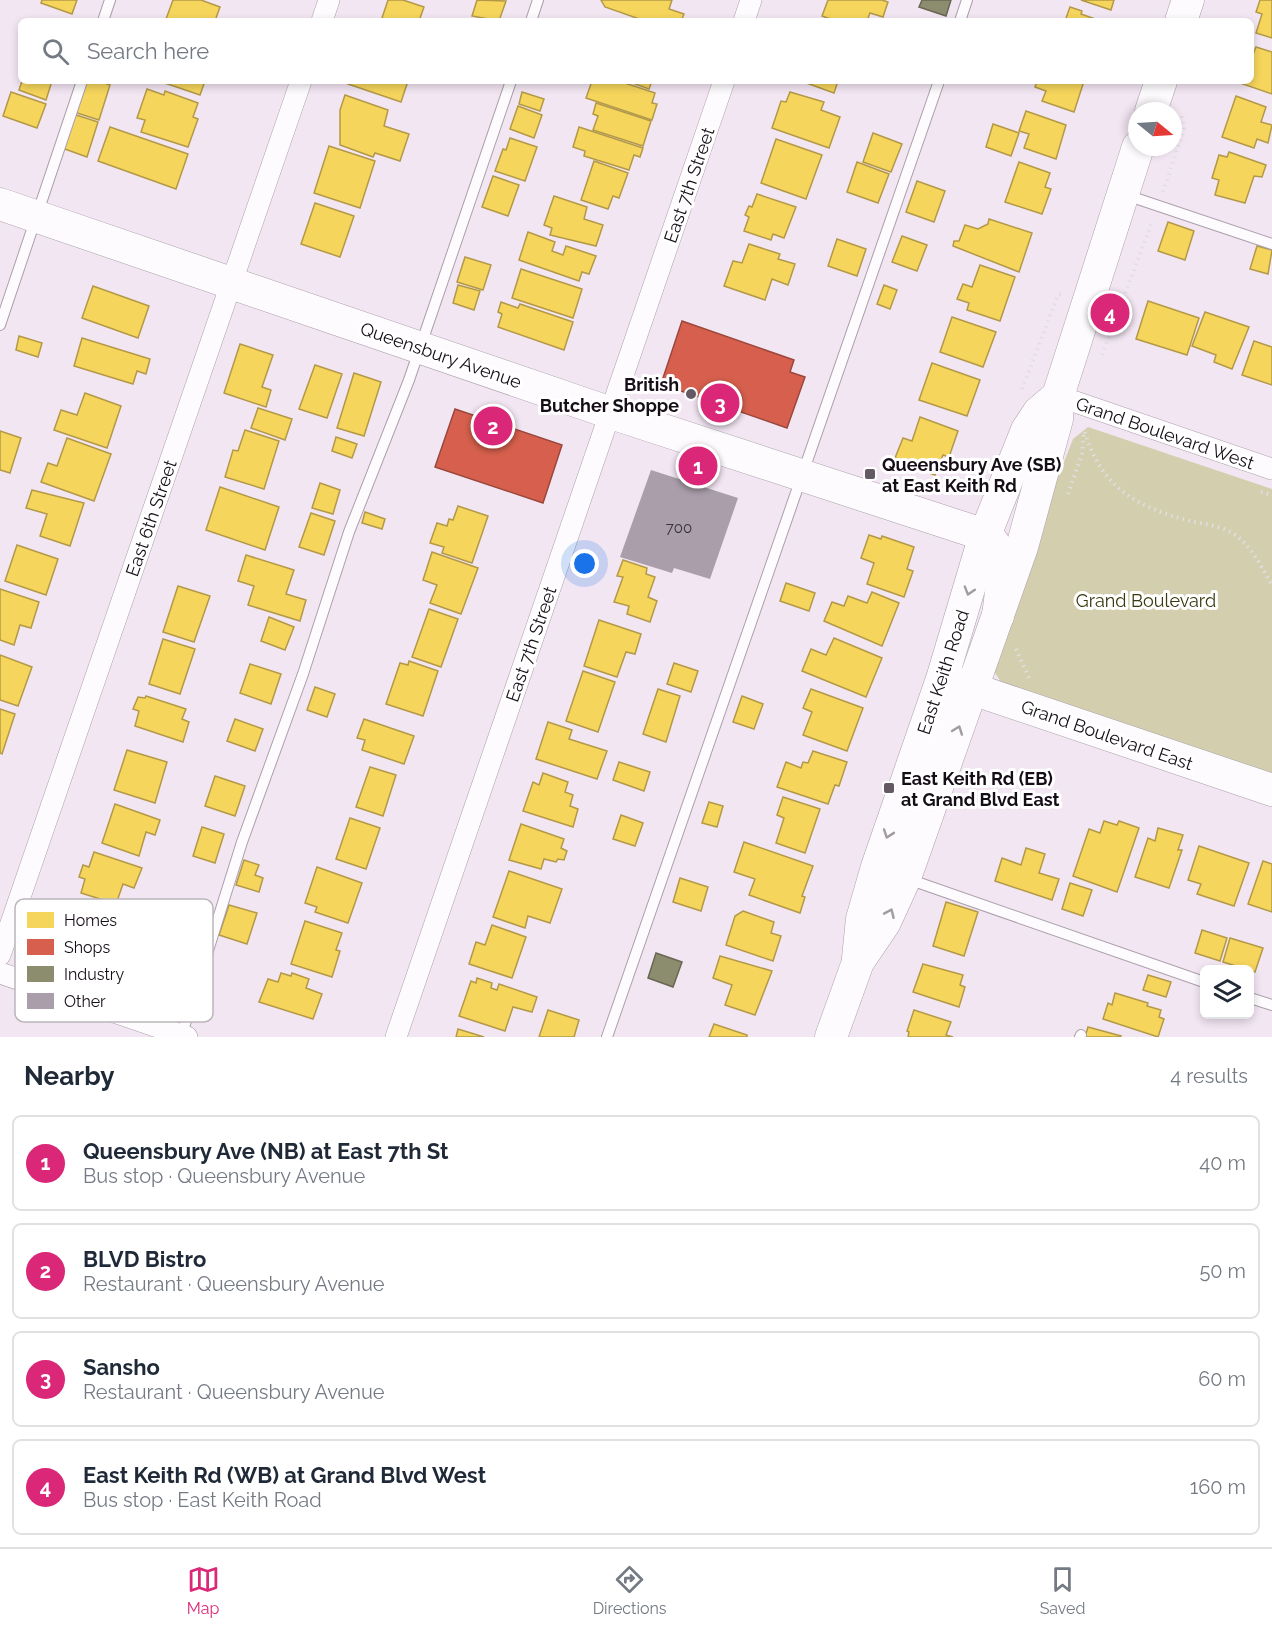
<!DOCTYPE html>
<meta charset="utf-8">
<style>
:root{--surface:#fff;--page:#f6f6f7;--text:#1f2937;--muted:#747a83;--line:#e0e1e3;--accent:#db2777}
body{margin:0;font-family:Raleway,sans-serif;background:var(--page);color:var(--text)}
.controls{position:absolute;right:18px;bottom:18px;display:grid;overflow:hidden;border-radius:9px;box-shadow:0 3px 9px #0003}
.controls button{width:54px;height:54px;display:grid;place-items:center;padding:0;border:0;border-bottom:2px solid var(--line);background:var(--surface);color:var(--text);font:30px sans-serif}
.compass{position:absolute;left:1128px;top:102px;width:54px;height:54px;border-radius:50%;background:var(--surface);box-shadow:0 3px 9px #0003;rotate:108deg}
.you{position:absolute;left:585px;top:564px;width:21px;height:21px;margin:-15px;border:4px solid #fff;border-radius:50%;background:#1a73e8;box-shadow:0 0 0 9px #1a73e833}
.badge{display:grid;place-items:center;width:39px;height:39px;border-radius:50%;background:var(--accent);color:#fff;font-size:20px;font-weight:700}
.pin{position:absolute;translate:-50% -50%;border:3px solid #fff;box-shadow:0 2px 6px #0006}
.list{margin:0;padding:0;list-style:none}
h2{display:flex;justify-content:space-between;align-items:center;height:78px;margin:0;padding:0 24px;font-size:26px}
h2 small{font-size:20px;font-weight:400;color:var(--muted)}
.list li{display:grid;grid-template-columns:39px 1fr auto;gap:18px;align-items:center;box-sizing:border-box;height:96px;margin:0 12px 12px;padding:0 12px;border:2px solid var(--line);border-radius:9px}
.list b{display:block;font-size:22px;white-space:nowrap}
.list p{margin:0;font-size:20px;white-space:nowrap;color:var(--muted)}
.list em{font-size:20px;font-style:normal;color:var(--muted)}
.icon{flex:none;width:33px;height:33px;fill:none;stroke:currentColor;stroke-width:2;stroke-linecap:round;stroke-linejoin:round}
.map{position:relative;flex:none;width:1272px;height:1037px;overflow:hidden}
.search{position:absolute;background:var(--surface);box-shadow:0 3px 9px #0003;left:18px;right:18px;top:18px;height:66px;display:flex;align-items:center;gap:15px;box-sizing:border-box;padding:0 21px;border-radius:9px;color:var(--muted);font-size:22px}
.sheet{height:510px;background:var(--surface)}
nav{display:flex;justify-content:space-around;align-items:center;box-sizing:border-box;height:84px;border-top:2px solid var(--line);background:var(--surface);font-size:16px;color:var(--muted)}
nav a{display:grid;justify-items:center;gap:3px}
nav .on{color:var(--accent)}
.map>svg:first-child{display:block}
.green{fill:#d3ceae}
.homes{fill:#f6d55c;stroke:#b39947;stroke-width:1.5}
.shops{fill:#d6604d;stroke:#9c473d;stroke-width:1.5}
.industry{fill:#8c8c6e;stroke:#696654;stroke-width:1.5}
.building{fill:#a99ea9}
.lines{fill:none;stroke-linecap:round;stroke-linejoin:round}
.lane-casing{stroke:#aaa0aa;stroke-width:12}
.street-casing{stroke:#aaa0aa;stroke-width:22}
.secondary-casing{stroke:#aaa0aa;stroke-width:33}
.path{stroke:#e1dee1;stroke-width:4;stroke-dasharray:1.5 4.5;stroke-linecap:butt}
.lane{stroke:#fdfbfd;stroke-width:10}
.street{stroke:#fdfbfd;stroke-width:21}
.secondary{stroke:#fdfbfd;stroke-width:32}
.oneway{stroke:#a19ca1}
.poi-dot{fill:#635a64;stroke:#fff;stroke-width:2}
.labels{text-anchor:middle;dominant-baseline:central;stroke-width:6;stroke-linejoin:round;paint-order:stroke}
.number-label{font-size:15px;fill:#3b323c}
.street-label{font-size:18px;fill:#160e17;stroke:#fff}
.poi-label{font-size:18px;font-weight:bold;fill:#160e17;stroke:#fff;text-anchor:start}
.park-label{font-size:18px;fill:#38390d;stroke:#fff}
.key{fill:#fff;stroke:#b9b7b9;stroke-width:1.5}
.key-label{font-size:16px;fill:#160e17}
</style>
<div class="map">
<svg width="1272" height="1037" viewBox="0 0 1272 1037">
<rect width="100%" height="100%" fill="#f3e6f3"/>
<polygon class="green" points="1088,427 1272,489 1272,776 1001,682 991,667 1031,547 1073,439"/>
<g class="homes">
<polygon points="42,0 77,0 72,14 41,3"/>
<polygon points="173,0 201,0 220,7 215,21 172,21 166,19"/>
<polygon points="388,0 403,0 424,7 419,21 381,21"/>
<polygon points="477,0 506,1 499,21 472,16"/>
<polygon points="601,0 672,0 669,9 684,14 681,21 645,21 605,7"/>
<polygon points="828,0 882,0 888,2 883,17 870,13 867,21 836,21 822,16"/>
<polygon points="1081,0 1114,0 1111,10"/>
<polygon points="1260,0 1272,0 1272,38 1256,33 1262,14 1256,12"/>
<polygon points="1070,7 1082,11 1081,14 1101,21 1065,21"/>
<polygon points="1256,47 1272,52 1272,94 1240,83 1251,81 1251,59"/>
<polygon points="22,81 52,81 46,100 19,90"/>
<polygon points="84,81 99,81 110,85 99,120 74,112"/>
<polygon points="159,81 205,81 200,95"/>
<polygon points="349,81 408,81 401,102 348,84"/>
<polygon points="592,81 619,81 655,93 652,103 657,104 652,120 586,98"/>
<polygon points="627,81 652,81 649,89"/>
<polygon points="801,81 838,81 834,93"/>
<polygon points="1037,81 1084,81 1074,112 1042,101 1046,91 1035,87"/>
<polygon points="147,89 164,95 165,91 198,103 193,117 198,119 188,147 141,132 145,120 137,118"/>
<polygon points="11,92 46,104 37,128 3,116"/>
<polygon points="522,92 544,99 540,111 519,104"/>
<polygon points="790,92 824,102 821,110 840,117 829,148 772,128 781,101 786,102"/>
<polygon points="345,95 388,110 384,126 409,134 400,161 375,153 373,157 340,145 340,110"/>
<polygon points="1236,96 1266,107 1261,122 1272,125 1268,143 1257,139 1254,148 1222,137"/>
<polygon points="596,103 651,121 643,146 593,130 598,116 593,114"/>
<polygon points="518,106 542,115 534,138 510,129"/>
<polygon points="1026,111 1066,125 1056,159 1024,148 1029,134 1019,131"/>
<polygon points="73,114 98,122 87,157 62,148"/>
<polygon points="993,124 1019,133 1011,156 986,147"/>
<polygon points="110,127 188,154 176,189 98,161"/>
<polygon points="579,127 643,148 640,157 634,155 629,170 584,156 585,151 573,147"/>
<polygon points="873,133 902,144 891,172 863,162"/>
<polygon points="510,138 537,147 525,181 495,171 503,149 506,150"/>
<polygon points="776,139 822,155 806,199 761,183"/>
<polygon points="329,146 375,161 360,208 314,193"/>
<polygon points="1229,152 1266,165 1262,177 1254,176 1245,203 1215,195 1219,180 1212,178 1219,155 1227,157"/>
<polygon points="594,161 628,173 619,198 613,196 608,209 581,200"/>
<polygon points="857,162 889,174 878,203 847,192"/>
<polygon points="1019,162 1050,173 1045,187 1051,189 1042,214 1005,202"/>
<polygon points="493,176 519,185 508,216 482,207"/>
<polygon points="917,181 945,191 934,222 906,212"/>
<polygon points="757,194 796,207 784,238 773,234 771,240 744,231 749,217 745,215 749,206 752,207"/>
<polygon points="554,196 587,207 584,219 603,225 596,246 550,235 552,228 544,225"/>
<polygon points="315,203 354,216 340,257 301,244"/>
<polygon points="989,219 1032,233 1019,272 953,246 954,241 959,241 965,225 978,229 988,224"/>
<polygon points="1168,222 1194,231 1185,260 1158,251"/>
<polygon points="528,232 555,242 552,251 563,255 566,246 596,256 589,274 582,272 579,281 519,260"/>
<polygon points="902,236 927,245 917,271 892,262"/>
<polygon points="837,239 866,249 857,276 828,266"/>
<polygon points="749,244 780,254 778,259 795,264 788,285 772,279 765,300 724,286 733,261 742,263"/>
<polygon points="1257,246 1272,250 1268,274 1250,269"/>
<polygon points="465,257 491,265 483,290 457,282"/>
<polygon points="980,265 1015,277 1000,321 967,310 969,303 957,299 963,284 972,287"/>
<polygon points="521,269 582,289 573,318 512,298"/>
<polygon points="458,285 480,291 474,310 453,303"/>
<polygon points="884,285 897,290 890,309 877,304"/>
<polygon points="93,286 149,306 138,338 82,318"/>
<polygon points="1148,301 1199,318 1187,355 1136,339"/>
<polygon points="501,302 518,308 520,304 573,322 564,350 498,327 502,314 498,312"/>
<polygon points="1205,312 1249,327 1232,369 1214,362 1216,355 1192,346"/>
<polygon points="952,317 996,332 983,367 940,352"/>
<polygon points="19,336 42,343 38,357 16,350"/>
<polygon points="82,338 150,359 146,374 137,371 133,384 74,366"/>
<polygon points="1254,341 1272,347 1272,385 1242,375"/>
<polygon points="240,344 273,355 262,387 271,390 266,407 224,393"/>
<polygon points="932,363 980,380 967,416 919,400"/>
<polygon points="315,365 342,374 327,418 299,409"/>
<polygon points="354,373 381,382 364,436 337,428"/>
<polygon points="85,393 121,406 107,448 54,430 61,410 77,415"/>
<polygon points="258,408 292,419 285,440 251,428"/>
<polygon points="920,417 958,431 949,457 943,455 935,475 904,464 905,461 895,458 903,438 912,441"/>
<polygon points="245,430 279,441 264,489 225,477 233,450 238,451"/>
<polygon points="0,431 21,438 10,473 0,470"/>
<polygon points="336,437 357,444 352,458 332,451"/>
<polygon points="67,438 111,454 94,501 41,482 48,463 57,466"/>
<polygon points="320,483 340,490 333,514 312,508"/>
<polygon points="220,487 279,507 265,550 206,530"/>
<polygon points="32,490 84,503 70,546 40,536 47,514 26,508"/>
<polygon points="458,506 488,516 472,563 442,553 444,547 430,543 437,523 447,526 449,519 453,520"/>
<polygon points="365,512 385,519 382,529 362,523"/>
<polygon points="311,513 335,521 324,555 299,547"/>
<polygon points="869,535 881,539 882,536 914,547 907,569 913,571 904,597 867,584 874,563 861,558"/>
<polygon points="17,545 58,559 46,595 5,581"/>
<polygon points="432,552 478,568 461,614 430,603 437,585 423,580"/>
<polygon points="246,555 294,570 286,594 306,600 300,621 248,605 254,586 238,581"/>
<polygon points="623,560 647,568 646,574 655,577 648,597 657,601 650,622 627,614 629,606 614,602 623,577 617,576"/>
<polygon points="786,583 815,593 809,611 780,601"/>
<polygon points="178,586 210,596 194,642 163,632"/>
<polygon points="0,589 39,602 31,628 20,625 14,645 0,640"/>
<polygon points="872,592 899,603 882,646 824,621 832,602 844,606 848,596 867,603"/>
<polygon points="429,609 458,619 441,667 412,657"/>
<polygon points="269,617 294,627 285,650 261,641"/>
<polygon points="599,620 641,634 635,654 626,652 617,677 584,666"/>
<polygon points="834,638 882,658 866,697 802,671 811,649 826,655"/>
<polygon points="163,639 195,649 180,694 149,684"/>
<polygon points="0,655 32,667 18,706 0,700"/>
<polygon points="409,661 438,671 423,716 386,704 400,663 408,665"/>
<polygon points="674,663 698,671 691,692 667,684"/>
<polygon points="250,664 281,674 271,704 240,693"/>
<polygon points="583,671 615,682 598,732 566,721"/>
<polygon points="315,687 335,694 327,717 307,710"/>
<polygon points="658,689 680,696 666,742 643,734"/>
<polygon points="811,689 863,708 847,751 803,735 812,712 803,708"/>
<polygon points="146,696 186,709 182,719 189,722 183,742 135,726 139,711 133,709 138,697 145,698"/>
<polygon points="742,696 763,704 754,729 733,722"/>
<polygon points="0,709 15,714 2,754 0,753"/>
<polygon points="235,719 263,729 255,751 227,741"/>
<polygon points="364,719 414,736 404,764 362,750 365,740 357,738"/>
<polygon points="548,722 572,730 569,739 607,751 597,779 536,759"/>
<polygon points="127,750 167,762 155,803 114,790"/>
<polygon points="813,751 847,762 839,786 835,785 828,804 777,787 786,762 801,768 803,762 808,763"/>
<polygon points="619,762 650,772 644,791 613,780"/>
<polygon points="370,767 396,775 383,816 356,807"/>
<polygon points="543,773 568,782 565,792 573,795 570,806 578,809 573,827 523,811 533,782 539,785"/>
<polygon points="215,776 245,786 235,816 205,806"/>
<polygon points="783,797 820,809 805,853 776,843 784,818 777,815"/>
<polygon points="709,802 723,806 717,827 702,823"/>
<polygon points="115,804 160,820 155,835 146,832 139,856 102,843"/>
<polygon points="621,815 643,823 635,846 613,839"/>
<polygon points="350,818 380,828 366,869 336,859"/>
<polygon points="1104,821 1117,825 1119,821 1139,828 1117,892 1073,876 1089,829 1100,833"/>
<polygon points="521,824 564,839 561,848 567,851 564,860 558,859 556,862 544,859 541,869 509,860"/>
<polygon points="202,827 224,834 215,863 193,856"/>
<polygon points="1158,828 1183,835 1178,850 1182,850 1169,888 1135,877 1148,838 1155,841"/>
<polygon points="744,842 813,866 802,896 805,897 800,913 749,895 755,879 734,872"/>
<polygon points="1199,846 1249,863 1234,906 1197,894 1201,884 1188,880"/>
<polygon points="1026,848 1045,854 1039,873 1059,879 1052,900 995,881 1002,858 1021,865"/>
<polygon points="94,852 142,868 134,888 123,884 116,904 81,893 85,879 79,877 83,865 89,867"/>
<polygon points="244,860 259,865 255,875 263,878 259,892 236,885"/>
<polygon points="1263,861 1272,864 1272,912 1248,904"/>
<polygon points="317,867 362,883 348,923 315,912 317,907 305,903"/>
<polygon points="509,871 562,889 550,923 528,916 525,928 493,917"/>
<polygon points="680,878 708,887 701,911 673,902"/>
<polygon points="1070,883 1092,890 1083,916 1062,909"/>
<polygon points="946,902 978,912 964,956 933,946"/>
<polygon points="229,905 257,913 247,944 219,935"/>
<polygon points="743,911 774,922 771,933 781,936 773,961 726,945 735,916"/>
<polygon points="305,921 342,933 336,950 340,951 332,977 291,964"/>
<polygon points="492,925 526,937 512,978 469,964 476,942 485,945"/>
<polygon points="1202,930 1227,938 1220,961 1195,953"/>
<polygon points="1230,938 1263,948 1255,972 1223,962"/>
<polygon points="720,956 772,971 755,1015 725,1005 732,985 713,978"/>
<polygon points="923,964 963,975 960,985 965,987 959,1007 913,992"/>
<polygon points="281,973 291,976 292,973 309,979 306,988 322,994 313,1019 259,1002 268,979 278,982"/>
<polygon points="1148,975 1171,982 1166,997 1143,990"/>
<polygon points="477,978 492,983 491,988 497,990 499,984 537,997 532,1012 513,1007 505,1031 459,1016 471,981 476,983"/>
<polygon points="1115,993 1148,1003 1147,1006 1161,1010 1159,1017 1164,1019 1158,1037 1103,1019 1108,1003 1112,1005"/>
<polygon points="548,1010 579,1020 574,1037 539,1037"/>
<polygon points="914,1010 951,1022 946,1035 953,1037 908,1037 909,1032 907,1031"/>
<polygon points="714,1024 747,1035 747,1037 709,1037"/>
<polygon points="1088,1027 1121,1036 1120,1037 1085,1037"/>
<polygon points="458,1029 484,1037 456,1037"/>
</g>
<g class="shops">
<polygon points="682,321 794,360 790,372 805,377 787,428 661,384"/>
<polygon points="455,409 562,445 543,503 435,467"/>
</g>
<g class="industry">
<polygon points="922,0 951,0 946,16 919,7"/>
<polygon points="656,953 682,962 673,987 648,978"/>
</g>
<polygon class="building" points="651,470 738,498 710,579 674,568 672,573 620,557"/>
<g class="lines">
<defs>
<g id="lane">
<polyline points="103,21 110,0"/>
<polyline points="531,21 538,0"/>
<polyline points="960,21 967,0"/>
<polyline points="1126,195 1272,244"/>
<polyline points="0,325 82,81"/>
<polyline points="908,879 1204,982"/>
<polyline points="1250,998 1272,1005"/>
<polyline points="181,1037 242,842 303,674 349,532 409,380 511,81"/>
<polyline points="607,1037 939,81"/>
<polyline points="1080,1037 1081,1035"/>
</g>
<g id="street">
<polyline points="322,21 329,0"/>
<polyline points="744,21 751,0"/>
<polyline points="1058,396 1272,469"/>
<polyline points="0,955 301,81"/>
<polyline points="0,973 187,1037"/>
<polyline points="396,1037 724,81"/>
</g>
<g id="secondary">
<polyline points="1181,21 1188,0"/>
<polyline points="1151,111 1161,81"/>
<path d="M0,204L611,413L985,535C1010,552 1001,590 998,616"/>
<polyline points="952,682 1272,790"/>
<polyline points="858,958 862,919 877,867 942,679 985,535 1027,430 1039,412 1058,396"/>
<polyline points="831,1037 858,962 885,922 905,878 1022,547 1057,419 1058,396 1138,147"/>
</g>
</defs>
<use href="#lane" class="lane-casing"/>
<use href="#street" class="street-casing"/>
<use href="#secondary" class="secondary-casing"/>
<g class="path">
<polyline points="1163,192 1184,128 1181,113"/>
<polyline points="1102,355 1152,222"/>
<polyline points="1022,389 1058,295 1064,293"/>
<path d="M1085,432C1101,488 1137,507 1190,521C1204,524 1222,526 1234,534C1252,546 1261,567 1272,585"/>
<polyline points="1261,492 1272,495"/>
<polyline points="1068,494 1082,454 1084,432"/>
<polyline points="1016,649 1029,678"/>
</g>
<use href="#lane" class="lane"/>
<use href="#street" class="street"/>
<use href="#secondary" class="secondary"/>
</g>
<defs><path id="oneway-chevron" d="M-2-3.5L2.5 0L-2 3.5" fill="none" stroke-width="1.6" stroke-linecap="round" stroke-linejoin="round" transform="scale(1.5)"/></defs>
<g class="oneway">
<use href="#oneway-chevron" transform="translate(969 591) rotate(107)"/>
<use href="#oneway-chevron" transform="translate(958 730) rotate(-70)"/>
<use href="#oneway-chevron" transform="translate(888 834) rotate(109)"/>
<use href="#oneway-chevron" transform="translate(890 913) rotate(-66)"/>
</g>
<g class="poi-dot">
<circle cx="691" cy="394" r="6"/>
<rect x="864" y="468" width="12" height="12" rx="3"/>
<rect x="883" y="782" width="12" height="12" rx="3"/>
</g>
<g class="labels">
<g class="number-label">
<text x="679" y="528">700</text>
</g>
<g class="street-label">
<text transform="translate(689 185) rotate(-71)">East 7th Street</text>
<text transform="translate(441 355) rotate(19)">Queensbury Avenue</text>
<text transform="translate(1165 433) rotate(19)">Grand Boulevard West</text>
<text transform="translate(151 518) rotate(-71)">East 6th Street</text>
<text transform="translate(531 644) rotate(-71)">East 7th Street</text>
<text transform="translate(943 672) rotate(-72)">East Keith Road</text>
<text transform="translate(1107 735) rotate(19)">Grand Boulevard East</text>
</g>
<g class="poi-label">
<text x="679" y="384" text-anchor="end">British<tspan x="679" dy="21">Butcher Shoppe</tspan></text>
<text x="882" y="464">Queensbury Ave (SB)<tspan x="882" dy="21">at East Keith Rd</tspan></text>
<text x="901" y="778">East Keith Rd (EB)<tspan x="901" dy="21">at Grand Blvd East</tspan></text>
</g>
<g class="park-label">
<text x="1146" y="600">Grand Boulevard</text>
</g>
</g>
<rect x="15" y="899" width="198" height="123" rx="9" class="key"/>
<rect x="27" y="912" width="27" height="16" fill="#f6d55c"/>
<rect x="27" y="939" width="27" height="16" fill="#d6604d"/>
<rect x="27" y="966" width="27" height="16" fill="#8c8c6e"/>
<rect x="27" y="993" width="27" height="16" fill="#a99ea9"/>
<g class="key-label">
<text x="64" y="926">Homes</text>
<text x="64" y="953">Shops</text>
<text x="64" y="980">Industry</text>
<text x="64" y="1007">Other</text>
</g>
</svg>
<div class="controls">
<button><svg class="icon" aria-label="layers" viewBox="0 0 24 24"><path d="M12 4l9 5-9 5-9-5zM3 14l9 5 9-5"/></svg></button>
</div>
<svg class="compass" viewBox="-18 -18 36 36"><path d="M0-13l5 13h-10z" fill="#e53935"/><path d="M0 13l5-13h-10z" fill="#747a83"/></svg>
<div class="you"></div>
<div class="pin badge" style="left:698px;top:466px">1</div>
<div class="pin badge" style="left:493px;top:426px">2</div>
<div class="pin badge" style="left:720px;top:403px">3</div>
<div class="pin badge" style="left:1110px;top:313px">4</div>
<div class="search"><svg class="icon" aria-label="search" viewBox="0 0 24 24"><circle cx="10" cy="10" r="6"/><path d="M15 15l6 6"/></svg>Search here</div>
</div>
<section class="sheet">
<h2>Nearby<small>4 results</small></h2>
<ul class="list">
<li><span class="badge">1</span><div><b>Queensbury Ave (NB) at East 7th St</b><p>Bus stop · Queensbury Avenue</p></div><em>40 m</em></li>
<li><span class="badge">2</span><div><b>BLVD Bistro</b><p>Restaurant · Queensbury Avenue</p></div><em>50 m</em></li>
<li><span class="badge">3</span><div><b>Sansho</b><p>Restaurant · Queensbury Avenue</p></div><em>60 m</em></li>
<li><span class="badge">4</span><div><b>East Keith Rd (WB) at Grand Blvd West</b><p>Bus stop · East Keith Road</p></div><em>160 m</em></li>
</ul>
</section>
<nav>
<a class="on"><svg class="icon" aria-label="map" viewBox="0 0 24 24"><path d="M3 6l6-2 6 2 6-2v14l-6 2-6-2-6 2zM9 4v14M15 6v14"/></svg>Map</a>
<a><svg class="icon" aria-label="directions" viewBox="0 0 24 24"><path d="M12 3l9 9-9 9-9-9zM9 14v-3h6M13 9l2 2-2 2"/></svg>Directions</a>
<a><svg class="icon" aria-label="saved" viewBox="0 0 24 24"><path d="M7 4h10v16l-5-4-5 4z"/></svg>Saved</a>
</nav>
